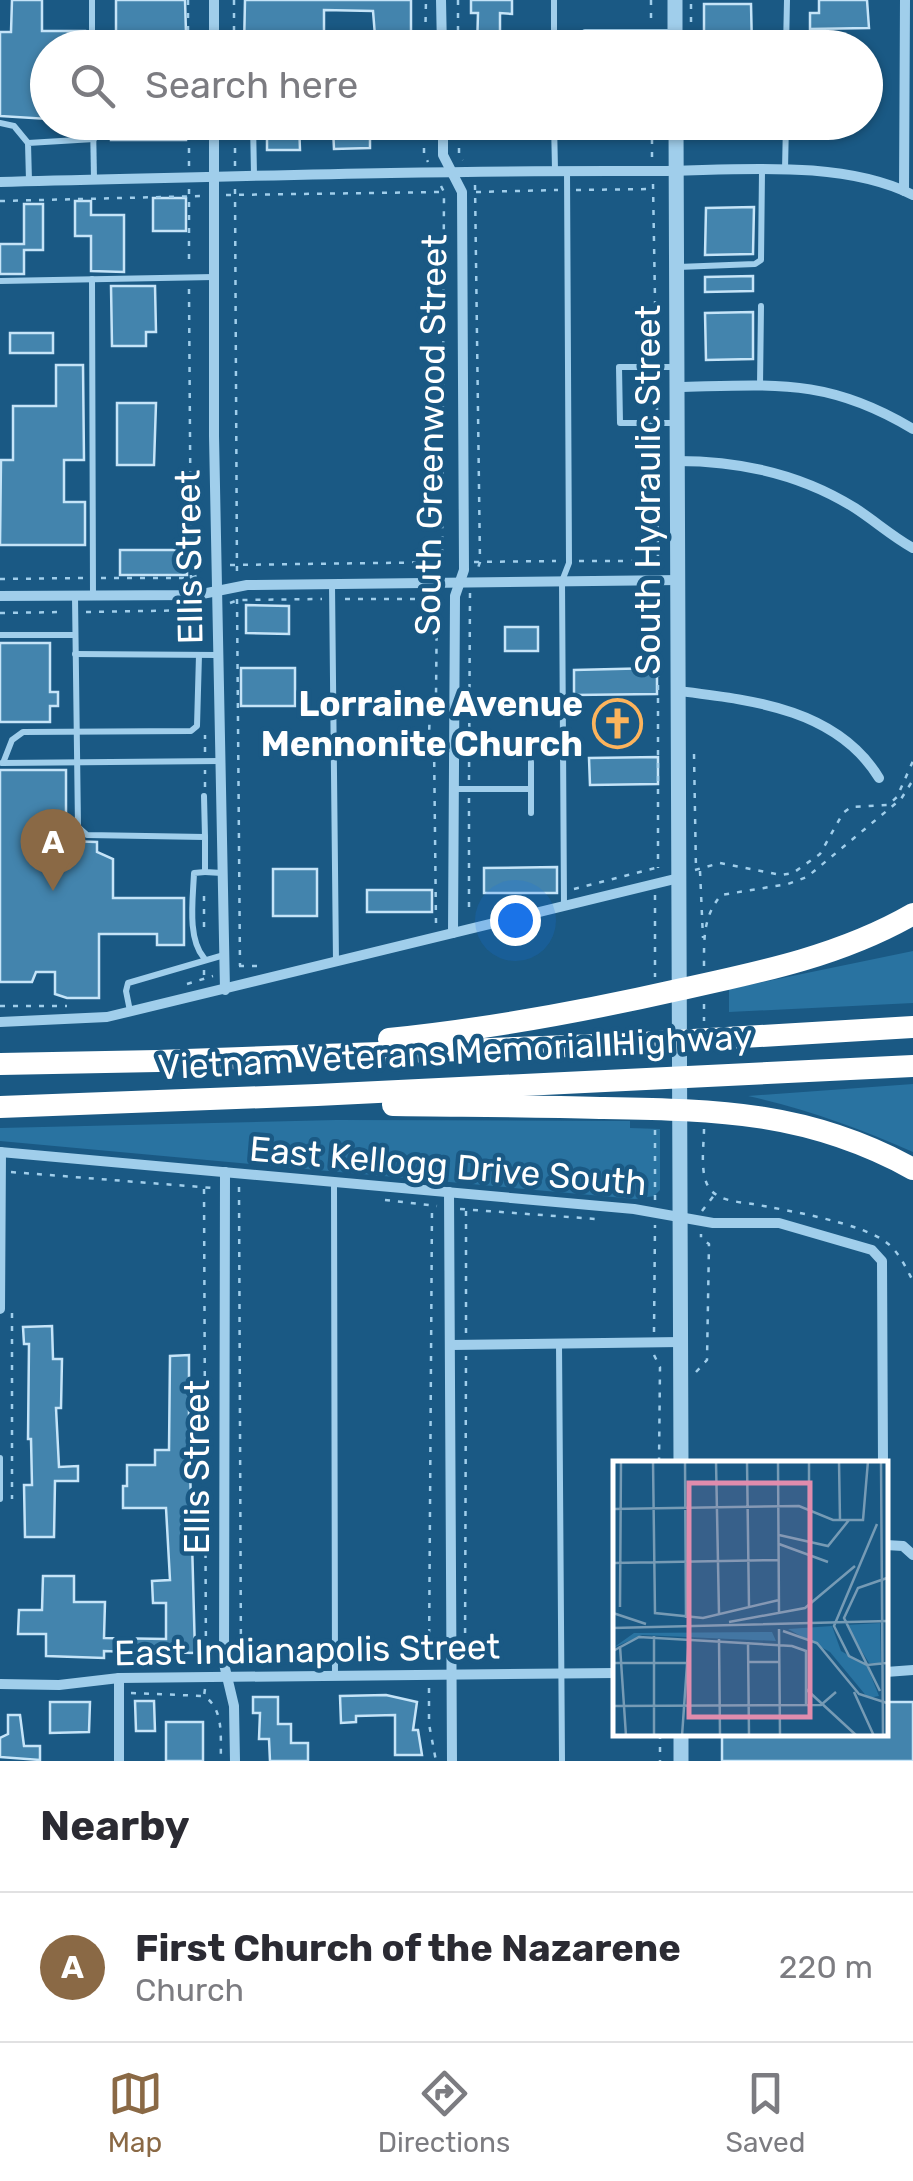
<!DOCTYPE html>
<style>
:root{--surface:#fff;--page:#f7f7f7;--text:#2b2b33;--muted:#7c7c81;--line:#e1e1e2;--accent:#8a6945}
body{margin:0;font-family:Rubik,sans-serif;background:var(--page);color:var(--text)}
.you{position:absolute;left:515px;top:920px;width:35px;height:35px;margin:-25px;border:8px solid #fff;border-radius:50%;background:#1a73e8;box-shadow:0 0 0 15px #1a73e833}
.badge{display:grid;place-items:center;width:65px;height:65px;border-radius:50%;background:var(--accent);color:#fff;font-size:32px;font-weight:700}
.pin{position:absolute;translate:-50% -82px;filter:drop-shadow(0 2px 5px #0008)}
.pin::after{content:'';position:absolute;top:52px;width:35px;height:30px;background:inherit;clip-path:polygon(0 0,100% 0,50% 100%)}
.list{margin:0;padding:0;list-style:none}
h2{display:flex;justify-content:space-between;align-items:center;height:130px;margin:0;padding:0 40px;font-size:42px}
h2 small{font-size:32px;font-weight:400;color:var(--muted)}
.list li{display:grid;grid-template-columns:65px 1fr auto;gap:30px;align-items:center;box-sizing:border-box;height:150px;padding:0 40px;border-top:2px solid var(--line)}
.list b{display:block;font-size:38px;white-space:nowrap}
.list p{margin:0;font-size:32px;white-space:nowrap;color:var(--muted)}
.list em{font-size:32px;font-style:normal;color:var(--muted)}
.icon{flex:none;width:55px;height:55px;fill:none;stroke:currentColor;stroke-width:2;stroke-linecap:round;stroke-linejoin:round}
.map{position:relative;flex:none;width:913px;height:1761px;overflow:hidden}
.search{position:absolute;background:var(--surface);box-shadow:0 2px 8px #0004;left:30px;right:30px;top:30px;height:110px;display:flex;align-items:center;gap:25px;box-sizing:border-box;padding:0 35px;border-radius:55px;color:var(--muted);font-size:38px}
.sheet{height:280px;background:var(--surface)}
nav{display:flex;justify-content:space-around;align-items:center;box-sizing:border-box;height:140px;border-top:2px solid var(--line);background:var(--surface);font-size:28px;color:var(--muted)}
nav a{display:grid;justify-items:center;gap:5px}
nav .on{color:var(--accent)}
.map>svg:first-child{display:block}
.green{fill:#2973a1}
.building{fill:#4384ad;stroke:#c5e4f8;stroke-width:2.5}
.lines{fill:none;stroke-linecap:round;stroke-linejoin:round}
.path{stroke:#a0ceeb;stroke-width:2.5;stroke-dasharray:5 8;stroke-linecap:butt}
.service{stroke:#a0ceeb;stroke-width:6}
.minor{stroke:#a0ceeb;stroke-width:10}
.tertiary{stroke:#a0ceeb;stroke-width:15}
.motorway{stroke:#fff;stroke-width:22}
.labels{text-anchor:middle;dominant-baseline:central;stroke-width:9;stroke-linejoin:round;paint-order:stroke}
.street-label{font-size:35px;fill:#fff;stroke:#1a5984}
.poi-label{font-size:35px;font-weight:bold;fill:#fff;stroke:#1a5984;text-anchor:end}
.inset-road{fill:none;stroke:#769bb5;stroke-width:2.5}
.view{fill:#e08cad;fill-opacity:0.15;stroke:#e08cad;stroke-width:5}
.inset-edge{fill:none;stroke:#fff;stroke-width:5}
</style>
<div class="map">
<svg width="913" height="1761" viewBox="0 0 913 1761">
<rect width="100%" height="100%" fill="#1a5984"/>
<g class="green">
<polygon points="913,951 913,1003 729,1012 729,989"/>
<path d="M913,1084V1152C859,1128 806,1109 748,1096Z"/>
<polygon points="336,1120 630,1121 630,1128 660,1129 660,1190 654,1196 635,1199 0,1141 0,1128"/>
</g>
<g class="building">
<polygon points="12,0 42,0 42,31 85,31 85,48 48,48 48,119 0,116 0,32 11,32"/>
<polygon points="116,0 185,0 186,33 116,33"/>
<polygon points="245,0 411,0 411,48 376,48 373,11 324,10 324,48 244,48"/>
<polygon points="471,0 512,0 512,14 500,13 500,48 477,48 478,13 471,13"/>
<polygon points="819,0 867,0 869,28 810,29 810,13 819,13"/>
<polygon points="704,4 751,4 752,48 704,48"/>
<rect x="111" y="122" width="75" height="18"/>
<polygon points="267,122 299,122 300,150 267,150"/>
<polygon points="370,127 370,148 334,149 333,128"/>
<rect x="153" y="198" width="33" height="33"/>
<polygon points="75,201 91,201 91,215 124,215 124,272 91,271 91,236 75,236"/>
<polygon points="24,204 43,204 43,250 24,250 24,274 0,274 0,244 24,244"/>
<polygon points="754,207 753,254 705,255 706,208"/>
<polygon points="753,276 753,291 705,292 705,277"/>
<polygon points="111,286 155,286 156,332 146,332 146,346 112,346"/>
<polygon points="753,312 753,359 706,360 705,313"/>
<rect x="10" y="333" width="43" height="20"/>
<polygon points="56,365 83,365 84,460 64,460 64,502 85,502 85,545 0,545 1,460 13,460 13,406 56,406"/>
<polygon points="117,403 156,403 154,465 117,465"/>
<rect x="120" y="550" width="67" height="25"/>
<polygon points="246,605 289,606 289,634 246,633"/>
<rect x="505" y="627" width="33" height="24"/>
<polygon points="0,643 50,643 50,692 58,692 58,706 50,706 50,722 0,722"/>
<rect x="241" y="668" width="54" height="38"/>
<polygon points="657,668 657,694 574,695 574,670"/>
<polygon points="658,757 658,784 590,785 589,758"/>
<polygon points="0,770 66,770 66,841 97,842 97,852 113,859 113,898 184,898 184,945 157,945 157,934 99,934 99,998 67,998 55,994 55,972 36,972 32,982 0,982"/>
<polygon points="557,867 557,893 484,893 484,868"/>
<rect x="273" y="869" width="44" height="47"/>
<rect x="367" y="890" width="65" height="22"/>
<polygon points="52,1326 53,1359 62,1359 61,1408 56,1408 59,1467 78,1466 78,1481 55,1481 54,1537 25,1537 24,1485 32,1485 31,1439 28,1439 29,1344 24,1344 23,1327"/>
<polygon points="189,1355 189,1450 194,1450 194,1467 190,1467 195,1653 148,1652 148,1656 129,1655 129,1652 104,1651 104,1658 46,1656 46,1634 18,1634 19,1610 42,1610 43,1576 74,1576 74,1602 105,1602 104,1638 166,1639 166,1603 153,1603 152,1581 170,1580 166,1508 123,1508 123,1486 127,1486 127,1465 155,1465 155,1450 169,1450 170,1356"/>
<polygon points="386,1695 417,1702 413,1730 418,1730 422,1755 395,1755 395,1715 356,1716 356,1722 341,1723 340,1696"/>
<polygon points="253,1697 278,1697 278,1724 291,1724 291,1743 308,1743 308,1761 270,1761 269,1739 259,1739 260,1713 253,1713"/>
<polygon points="135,1701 154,1701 155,1731 136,1731"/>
<polygon points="50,1702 90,1702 89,1732 50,1733"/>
<polygon points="886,1702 913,1702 913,1761 722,1761 722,1734 886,1734"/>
<polygon points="8,1715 20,1715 24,1746 40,1746 40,1760 0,1757 0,1738 8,1734"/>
<rect x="166" y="1722" width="37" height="39"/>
</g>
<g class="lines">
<g class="path">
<polyline points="188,0 188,48"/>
<polyline points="234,0 234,48"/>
<polyline points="458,0 458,48"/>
<polyline points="651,0 651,21"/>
<polyline points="425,48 426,0"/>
<polyline points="691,48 691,0"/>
<polyline points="189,122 189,166"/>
<polyline points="235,122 235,166"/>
<polyline points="424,122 424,154 428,162"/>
<polyline points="459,122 459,154 463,160"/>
<polyline points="652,139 652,161"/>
<polyline points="653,184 656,356"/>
<polyline points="475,185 480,562 477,571"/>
<polyline points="441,186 444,192 442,572"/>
<polyline points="189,189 189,266"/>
<polyline points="235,189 237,576"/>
<polyline points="576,190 653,189"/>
<polyline points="476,192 558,190"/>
<polyline points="226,195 443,192"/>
<polyline points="0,201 203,196"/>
<polyline points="189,289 191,581"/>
<polyline points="657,379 657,411"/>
<polyline points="657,434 658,566"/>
<polyline points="579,561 656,561"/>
<polyline points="474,562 556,561"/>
<polyline points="230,565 451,562"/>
<polyline points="101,578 190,578 203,574"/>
<polyline points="0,579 83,578"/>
<polyline points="658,594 658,868"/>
<polyline points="237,599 240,966"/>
<polyline points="345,599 437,599"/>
<polyline points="230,603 238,600 322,599"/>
<polyline points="86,612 203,610"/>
<polyline points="0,613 63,612"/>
<polyline points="205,752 205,735"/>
<polyline points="694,754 696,870"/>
<polyline points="469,780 470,593"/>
<polyline points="205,787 205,770"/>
<polyline points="469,798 469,915"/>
<polyline points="695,870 720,863 781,875 793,873 820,854 843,813 851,807 888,805 897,797 913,761"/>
<polyline points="700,871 703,938"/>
<polyline points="574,889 655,868"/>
<polyline points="655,895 655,977"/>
<polyline points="436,923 434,743 429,737 430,705 436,697 437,595"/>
<polyline points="204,927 204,890"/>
<polyline points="239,966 261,966"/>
<path d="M704,966C704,938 703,917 721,895L788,884L807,877L901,799L913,780"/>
<polyline points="204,970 204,979"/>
<polyline points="187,984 213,976"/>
<polyline points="704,1004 704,1021"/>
<polyline points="0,1006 67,1006"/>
<path d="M704,1129C704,1146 699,1175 710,1189C719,1201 739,1202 753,1204C785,1210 863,1223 887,1243C899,1252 906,1268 913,1281"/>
<polyline points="655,1130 655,1202"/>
<polyline points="11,1172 213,1188"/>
<polyline points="239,1187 241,1666"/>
<polyline points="204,1189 206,1666"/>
<polyline points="385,1200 437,1206"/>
<polyline points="460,1209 596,1219"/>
<polyline points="466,1211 466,1333"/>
<polyline points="702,1211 715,1194"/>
<polyline points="12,1313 12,1499"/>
<polyline points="654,1332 655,1225"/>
<polyline points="654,1355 660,1367 659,1464"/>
<polyline points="696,1372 707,1360 709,1244 701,1238 701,1234"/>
<polyline points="465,1659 466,1356"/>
<polyline points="429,1660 432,1208"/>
<polyline points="429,1688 429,1724 436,1761"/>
<path d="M205,1689L204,1696C225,1710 220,1738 221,1761"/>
<polyline points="131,1693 203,1696"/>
<polyline points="660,1734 660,1761"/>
</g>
<g class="service">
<polyline points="92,0 92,48"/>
<polyline points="554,0 554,48"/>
<polyline points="585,32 674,32"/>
<polyline points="786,48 787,0"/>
<polyline points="93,122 94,179"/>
<polyline points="253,122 254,175"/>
<polyline points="554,122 555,170"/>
<polyline points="622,122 622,127 675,126"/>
<polyline points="0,123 14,126 28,143"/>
<polyline points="785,170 786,122"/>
<polyline points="29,181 28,143 94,139"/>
<polyline points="678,267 755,264 761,260 762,171"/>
<polyline points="92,279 93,596"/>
<polyline points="0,281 214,277"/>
<polyline points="675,367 619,367 620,423 676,423"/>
<polyline points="760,385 761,306"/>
<polyline points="332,585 336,962"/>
<polyline points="75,597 78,827 87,835 205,837 205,872 222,873"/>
<polyline points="0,635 75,635"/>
<polyline points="75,654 217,655"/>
<polyline points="2,763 220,761"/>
<polyline points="3,763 12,740 23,732 191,731 197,726 199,655"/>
<polyline points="454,789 531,789 531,762"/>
<polyline points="531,789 531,813"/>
<polyline points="204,796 205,837"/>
<polyline points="564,905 562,581 569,563 567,170"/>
<path d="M204,958C187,938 193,899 194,873L205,872"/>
<polyline points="130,1011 126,991 128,983 224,955"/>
<polyline points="334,1183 335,1676"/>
<polyline points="559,1344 562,1761"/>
<polyline points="0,1458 0,1499"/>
</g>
<g class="minor">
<polyline points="214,0 214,48"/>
<polyline points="441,0 442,48"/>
<polyline points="214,122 214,436 225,990"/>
<polyline points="443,122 443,155 462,192 464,570 455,596 453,933"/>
<path d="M0,182C217,177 434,170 651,171C733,171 839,158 913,195"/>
<polyline points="904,191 905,0"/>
<path d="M677,387C773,385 827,377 913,429"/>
<path d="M677,461C741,461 801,474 855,508C875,521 893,537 913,548"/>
<polyline points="0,596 197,595 247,585 679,580"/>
<path d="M679,691C752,700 837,709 879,778"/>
<polyline points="0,1022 107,1017 679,878"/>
<polyline points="0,1152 634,1209 713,1223 779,1223 872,1250 882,1261 883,1464"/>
<polyline points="225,1172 224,1664 234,1706 235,1761"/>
<polyline points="449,1192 452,1761"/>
<polyline points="0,1309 1,1152"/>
<polyline points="451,1345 681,1342"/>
<polyline points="886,1545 903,1546 913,1555"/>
<polyline points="886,1672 913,1670"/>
<polyline points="0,1684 59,1685 119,1678 616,1673"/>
<polyline points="119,1761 119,1678"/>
</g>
<g class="tertiary">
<polyline points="675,0 675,48"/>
<polyline points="676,122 681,1464"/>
<polyline points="681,1734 681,1761"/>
</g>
<g class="motorway">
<path d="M389,1039C488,1029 585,1011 682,989C761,972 842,955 913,914"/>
<polyline points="0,1064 158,1061 625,1044 913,1027"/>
<path d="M393,1105C462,1106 531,1106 600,1108C716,1110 808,1111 913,1169"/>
<polyline points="0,1107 317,1095 913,1066"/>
</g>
</g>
<defs>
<symbol id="church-ring" viewBox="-11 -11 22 22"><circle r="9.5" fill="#1a5984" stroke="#fdb45c" stroke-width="1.5"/><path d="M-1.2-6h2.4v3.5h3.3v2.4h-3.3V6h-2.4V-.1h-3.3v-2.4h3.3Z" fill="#fdb45c"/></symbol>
</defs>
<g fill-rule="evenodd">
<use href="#church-ring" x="590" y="696" width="55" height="55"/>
</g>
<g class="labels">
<g class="street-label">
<text transform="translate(431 435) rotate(-89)">South Greenwood Street</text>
<text transform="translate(648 490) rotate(-90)">South Hydraulic Street</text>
<text transform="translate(189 557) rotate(-91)">Ellis Street</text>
<text transform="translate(455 1052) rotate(-3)">Vietnam Veterans Memorial Highway</text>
<text transform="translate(448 1166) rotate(5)">East Kellogg Drive South</text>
<text transform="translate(197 1467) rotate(-90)">Ellis Street</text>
<text transform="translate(307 1650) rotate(-1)">East Indianapolis Street</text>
</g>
<g class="poi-label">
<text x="583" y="704">Lorraine Avenue<tspan x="583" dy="40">Mennonite Church</tspan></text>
</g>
</g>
<g transform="translate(613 1461)">
<rect width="275" height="275" fill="#1a5984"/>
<path d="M267,162L268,202H256L233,164ZM219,165L228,190L254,205L266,235L255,237L217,191L175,168ZM21,172L159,171L163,180L29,174L0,187Z" fill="#2973a1"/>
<path class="inset-road" d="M40,0L42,152L90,157L166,139M72,0L73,157M103,0L106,152M134,0L136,146M165,0L166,152M196,0V47M226,0L227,59M268,0L270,275M0,48L186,45L220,59H250L255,0M264,63L221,165L236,195L254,204L274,202M166,74L215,85L236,59M166,83L215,101M0,102L166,99M7,146L8,0M0,152L33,163M116,161L192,147L242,105M0,167L275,160M166,168L167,275M170,170L204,182L246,233L274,242M41,175V275M106,178L107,275M135,181L136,275M7,185L13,275M0,190L26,176L179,185L193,190V245M136,201H166M0,202H76M193,228L244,275M267,230L231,157L245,127L274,117M241,231L261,275M0,245L208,244L223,231M69,275L76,175"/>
<path class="view" d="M76,22H197V256H76Z"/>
<rect width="275" height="275" class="inset-edge"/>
</g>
</svg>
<div class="you"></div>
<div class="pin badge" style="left:53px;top:891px">A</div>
<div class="search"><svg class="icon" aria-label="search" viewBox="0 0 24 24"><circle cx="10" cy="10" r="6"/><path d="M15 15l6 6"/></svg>Search here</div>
</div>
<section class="sheet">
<h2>Nearby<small></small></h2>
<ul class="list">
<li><span class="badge">A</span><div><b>First Church of the Nazarene</b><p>Church</p></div><em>220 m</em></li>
</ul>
</section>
<nav>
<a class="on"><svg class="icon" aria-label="map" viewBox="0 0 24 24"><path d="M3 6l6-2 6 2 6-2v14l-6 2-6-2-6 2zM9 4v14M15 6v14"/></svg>Map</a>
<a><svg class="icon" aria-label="directions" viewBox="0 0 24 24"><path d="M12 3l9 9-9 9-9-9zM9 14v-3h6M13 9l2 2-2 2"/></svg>Directions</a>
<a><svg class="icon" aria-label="saved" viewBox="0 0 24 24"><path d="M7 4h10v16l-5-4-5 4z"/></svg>Saved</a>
</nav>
